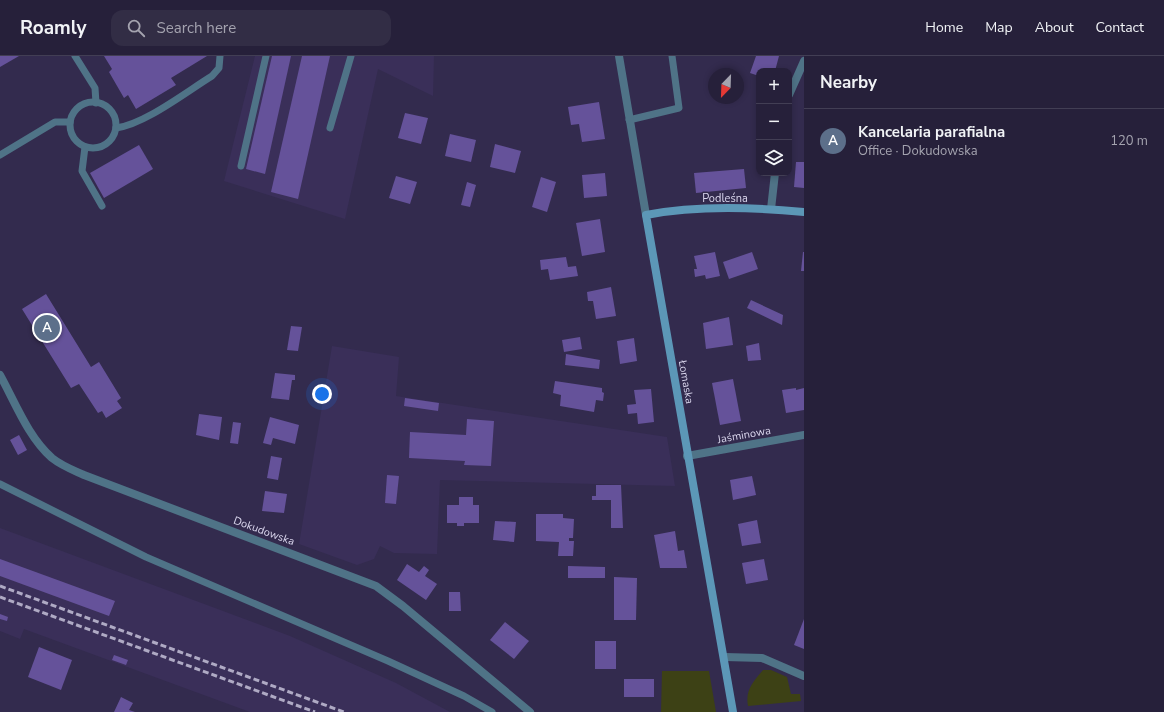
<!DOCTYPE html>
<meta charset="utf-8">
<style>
:root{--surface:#26203a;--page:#322d45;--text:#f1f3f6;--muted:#a4a3af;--line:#423e54;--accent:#0b8043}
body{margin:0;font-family:"Nunito Sans",sans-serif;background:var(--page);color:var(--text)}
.controls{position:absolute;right:12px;top:12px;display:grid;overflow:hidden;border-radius:8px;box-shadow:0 2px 6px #0003}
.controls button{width:36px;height:36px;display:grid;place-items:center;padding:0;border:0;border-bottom:1px solid var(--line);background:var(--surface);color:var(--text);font:20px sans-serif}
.compass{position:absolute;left:708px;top:12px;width:36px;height:36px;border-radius:50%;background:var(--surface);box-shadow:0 2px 6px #0003;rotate:203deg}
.you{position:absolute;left:322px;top:338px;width:14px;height:14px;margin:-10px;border:3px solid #fff;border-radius:50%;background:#1a73e8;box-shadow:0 0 0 6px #1a73e833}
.badge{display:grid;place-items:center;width:26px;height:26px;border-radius:50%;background:var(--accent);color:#fff;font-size:13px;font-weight:700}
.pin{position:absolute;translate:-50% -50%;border:2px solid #fff;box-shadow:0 1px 4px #0006}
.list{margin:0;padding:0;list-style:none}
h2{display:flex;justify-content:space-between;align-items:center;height:52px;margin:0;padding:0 16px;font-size:17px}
h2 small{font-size:13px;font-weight:400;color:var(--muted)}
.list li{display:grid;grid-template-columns:26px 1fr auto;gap:12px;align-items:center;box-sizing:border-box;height:64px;padding:0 16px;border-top:1px solid var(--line)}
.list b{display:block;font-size:15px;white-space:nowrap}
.list p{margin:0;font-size:13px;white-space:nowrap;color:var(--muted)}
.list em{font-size:13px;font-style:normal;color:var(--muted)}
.icon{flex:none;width:22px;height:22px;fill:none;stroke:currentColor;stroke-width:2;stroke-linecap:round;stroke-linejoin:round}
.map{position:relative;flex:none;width:804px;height:656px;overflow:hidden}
header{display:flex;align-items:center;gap:24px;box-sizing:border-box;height:56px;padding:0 20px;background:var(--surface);border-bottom:1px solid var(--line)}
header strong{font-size:19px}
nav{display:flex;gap:22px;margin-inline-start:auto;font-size:14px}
.search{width:280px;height:36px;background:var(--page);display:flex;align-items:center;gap:10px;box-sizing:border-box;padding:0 14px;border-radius:12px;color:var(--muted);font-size:15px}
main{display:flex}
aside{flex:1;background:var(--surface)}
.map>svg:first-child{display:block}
.built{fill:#3a2f59}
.green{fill:#3d4115}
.building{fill:#65529a}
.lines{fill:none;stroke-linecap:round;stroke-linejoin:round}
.lane{stroke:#4f7387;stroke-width:7}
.street{stroke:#4f7387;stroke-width:8}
.secondary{stroke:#5c97b7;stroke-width:8}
.rail{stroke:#afaac4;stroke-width:3;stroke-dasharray:6 3;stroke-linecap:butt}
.labels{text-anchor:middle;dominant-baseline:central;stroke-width:3;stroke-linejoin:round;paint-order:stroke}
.street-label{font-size:11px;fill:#dbd7ee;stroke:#332b4e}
</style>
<header>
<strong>Roamly</strong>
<div class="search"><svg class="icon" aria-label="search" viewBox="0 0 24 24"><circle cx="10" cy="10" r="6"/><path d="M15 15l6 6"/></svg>Search here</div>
<nav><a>Home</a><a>Map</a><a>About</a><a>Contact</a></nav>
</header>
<main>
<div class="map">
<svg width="804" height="656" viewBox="0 0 804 656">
<rect width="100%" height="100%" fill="#332b4e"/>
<g class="built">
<polygon points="255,0 434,0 433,40 378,13 345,163 224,125"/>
<polygon points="332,290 399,301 396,340 667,381 675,430 440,424 437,498 394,497 380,490 374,503 357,509 299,488"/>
<polygon points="0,472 290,580 396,627 450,656 250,656 24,573 20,583 0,575"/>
</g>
<g class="green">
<path d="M763,614H771L787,621L791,638H800L801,645L748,650C745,634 753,626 763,614Z"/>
<polygon points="662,615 709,615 716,656 661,656"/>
</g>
<g class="building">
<polygon points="0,0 19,0 0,11"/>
<polygon points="104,0 207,0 171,22 176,29 136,53 128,39 124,42 109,16 112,13"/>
<polygon points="272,0 291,0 265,118 246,113"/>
<polygon points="302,0 330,0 298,143 271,136"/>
<polygon points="756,0 779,0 775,15 759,15 759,20 750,17"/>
<polygon points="599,46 605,83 582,86 579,68 571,69 568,51"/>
<polygon points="405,57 428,62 421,88 398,82"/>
<polygon points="450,78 476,84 471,106 445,100"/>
<polygon points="495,88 521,95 515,117 490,111"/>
<polygon points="139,89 153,113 104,142 90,117"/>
<polygon points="796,106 804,106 804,132 794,131"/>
<polygon points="744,113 746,132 696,137 694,117"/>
<polygon points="605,117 607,140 584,142 582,119"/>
<polygon points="396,120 417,126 410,148 389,142"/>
<polygon points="541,121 556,126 547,156 532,151"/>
<polygon points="467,126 476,129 470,151 461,149"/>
<polygon points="600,163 605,196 582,200 576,167"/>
<polygon points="715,196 720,220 706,223 705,219 695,221 694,213 697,213 694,200"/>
<polygon points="752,196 758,213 729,223 723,206"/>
<polygon points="803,196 804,196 804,215 801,215"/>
<polygon points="566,201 568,211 576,210 578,220 550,224 548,213 541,214 540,204"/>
<polygon points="611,231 616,260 596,263 593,245 588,245 587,236"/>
<polygon points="46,238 91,311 99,306 121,342 117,345 122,352 106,362 102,355 98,357 79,328 71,332 22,253"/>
<polygon points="751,244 783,259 782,269 747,252"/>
<polygon points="729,261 733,289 706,293 703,267"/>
<polygon points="291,270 302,271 298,295 287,294"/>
<polygon points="580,281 582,293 564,296 562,284"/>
<polygon points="634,282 637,305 620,308 617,285"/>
<polygon points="759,287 761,304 748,305 746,290"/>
<polygon points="566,298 600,304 599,313 565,309"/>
<polygon points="275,317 295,319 295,324 292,324 289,344 271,342"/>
<polygon points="733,323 741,365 720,369 712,327"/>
<polygon points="555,325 602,332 602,336 604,337 603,345 596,344 594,356 560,350 561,339 553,337"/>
<polygon points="796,332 796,334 804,332 804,354 786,357 782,334"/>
<polygon points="651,333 654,366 638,368 637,357 628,358 627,349 636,348 634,334"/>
<polygon points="405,342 439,347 438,355 404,350"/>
<polygon points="199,358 222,361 219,384 196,379"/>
<polygon points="270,361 299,369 295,388 273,382 271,389 263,387"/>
<polygon points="467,363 494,365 491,410 464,409 465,405 409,402 410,376 466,379"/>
<polygon points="233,366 241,367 238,388 230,387"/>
<polygon points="19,379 27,394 18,399 10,384"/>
<polygon points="271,400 282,402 278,424 267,422"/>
<polygon points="387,419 399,420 396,448 385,447"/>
<polygon points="752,420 756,439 733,444 730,424"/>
<polygon points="596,429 621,429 623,472 611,472 611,444 592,444 592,440 596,440"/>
<polygon points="265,435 287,438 284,457 262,455"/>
<polygon points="459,441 473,441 473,449 479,449 479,467 464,467 464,470 457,470 457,467 447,467 447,449 459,449"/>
<polygon points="536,458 563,458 563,462 574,463 573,482 569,482 569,485 574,485 573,500 558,500 559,486 536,485"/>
<polygon points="757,464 761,487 742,490 738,468"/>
<polygon points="495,465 516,466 514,486 493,484"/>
<polygon points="675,475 678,495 684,494 687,512 660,512 654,479"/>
<polygon points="0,503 115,545 109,560 0,520"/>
<polygon points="764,503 768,524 746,528 742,507"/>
<polygon points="407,508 419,516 424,510 429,514 425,520 437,528 426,544 397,524"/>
<polygon points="568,510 605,511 605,522 568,522"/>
<polygon points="614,521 637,522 636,564 614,564"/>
<polygon points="449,536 460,536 461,555 449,555"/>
<polygon points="0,558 8,561 7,565 0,563"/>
<polygon points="804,563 804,593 794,589"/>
<polygon points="505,566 529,585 514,603 490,584"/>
<rect x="595" y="585" width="21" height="28"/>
<polygon points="39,591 72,604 61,634 28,621"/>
<polygon points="114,599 128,604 126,609 112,604"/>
<rect x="624" y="623" width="30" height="18"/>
<polygon points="121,641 133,647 129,654 135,656 114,656"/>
</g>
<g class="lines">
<g class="lane">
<polyline points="75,0 95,32 96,47"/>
<circle cx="93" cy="69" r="23"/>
<polyline points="629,64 679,52 672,0"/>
<path d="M116,72C145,68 186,36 212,20L219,12L220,0"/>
<polyline points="330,72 351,0"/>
<polyline points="85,91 82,115 102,150"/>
<polyline points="0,99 55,66 70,66"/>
<polyline points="241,110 266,0"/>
<polyline points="0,428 146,501 388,605 464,640 492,656"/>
</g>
<g class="street">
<polyline points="619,0 646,159"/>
<polyline points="789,39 804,5"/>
<polyline points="771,153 775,117"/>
<path d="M0,319C15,346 28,381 52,402C62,410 73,414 84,419L376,530L403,550L530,656"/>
<polyline points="687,400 804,379"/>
<polyline points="725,601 762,602 804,620"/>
</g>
<path class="secondary" d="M733,656L646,159C697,149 752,151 804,156"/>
<g class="rail">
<polyline points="0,530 344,656"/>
<polyline points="0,541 315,656"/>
</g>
</g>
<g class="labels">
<g class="street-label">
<text x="725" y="142">Podleśna</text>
<text transform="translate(686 326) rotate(80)">Łomaska</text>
<text transform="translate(744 379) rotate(-10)">Jaśminowa</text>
<text transform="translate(264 475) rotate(20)">Dokudowska</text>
</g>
</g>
</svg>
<div class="controls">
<button>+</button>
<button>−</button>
<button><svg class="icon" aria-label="layers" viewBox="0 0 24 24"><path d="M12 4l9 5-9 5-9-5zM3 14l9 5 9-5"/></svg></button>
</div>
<svg class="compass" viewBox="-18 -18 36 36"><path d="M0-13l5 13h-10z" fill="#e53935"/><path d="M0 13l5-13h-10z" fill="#a4a3af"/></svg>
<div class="you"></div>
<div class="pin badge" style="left:47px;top:272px;background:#5c6f8a">A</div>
</div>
<aside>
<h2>Nearby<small></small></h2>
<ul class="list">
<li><span class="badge" style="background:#5c6f8a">A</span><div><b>Kancelaria parafialna</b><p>Office · Dokudowska</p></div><em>120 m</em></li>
</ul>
</aside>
</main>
